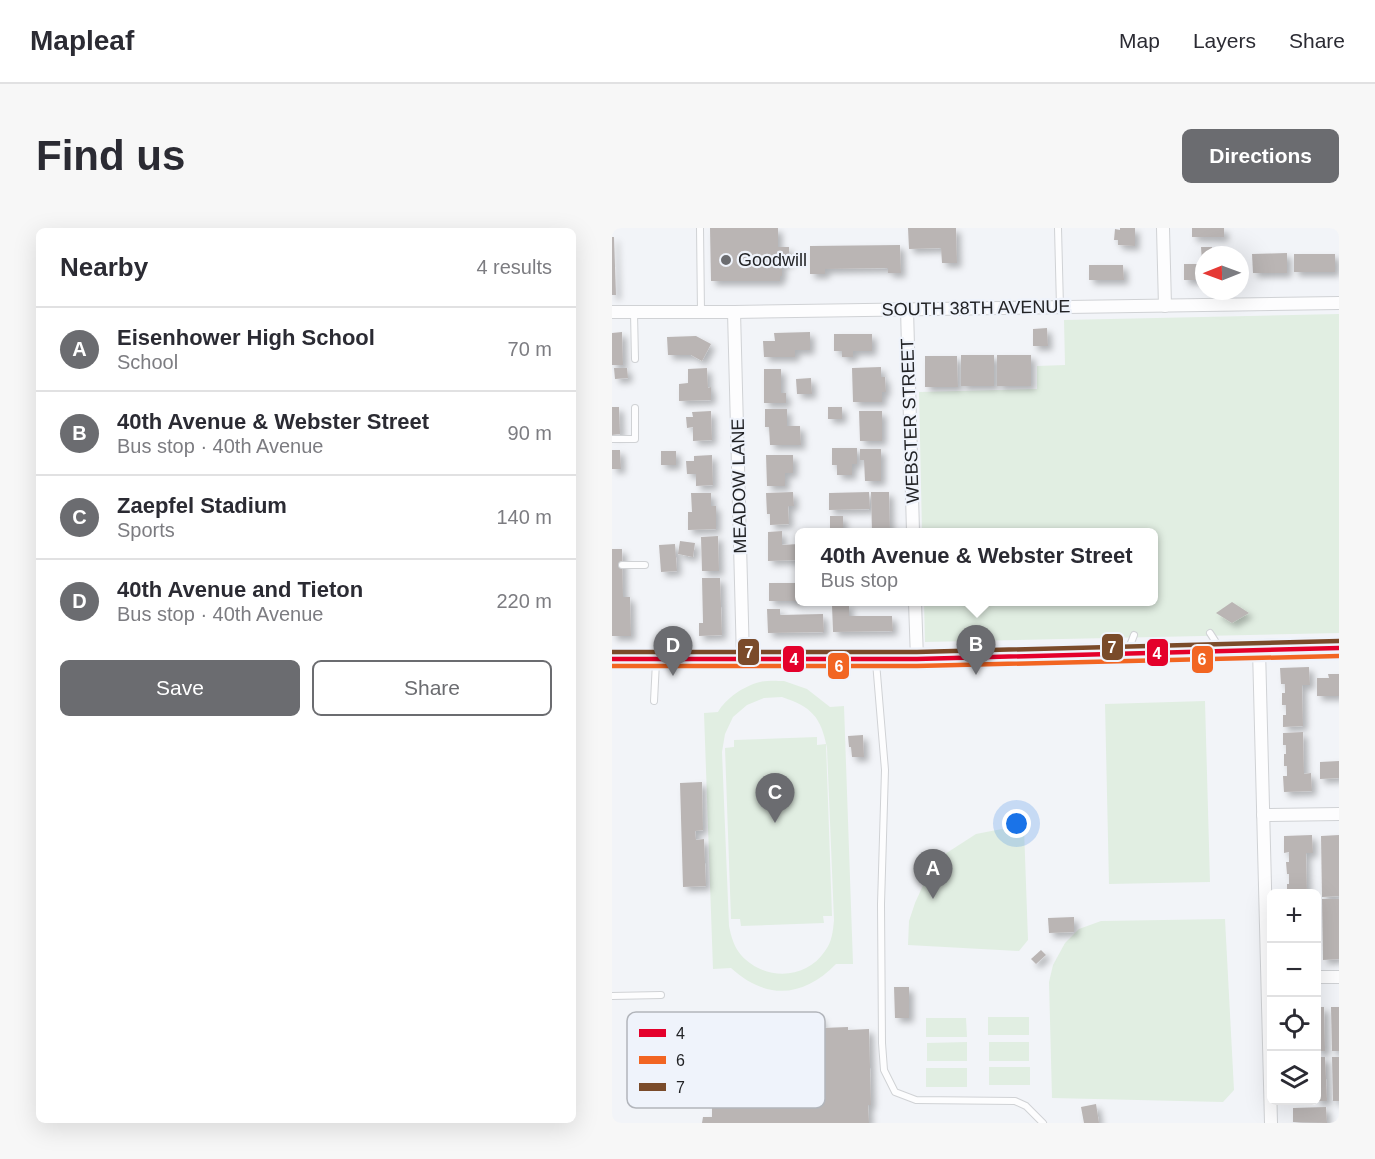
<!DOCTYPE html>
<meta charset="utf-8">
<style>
:root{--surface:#fff;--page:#f7f7f7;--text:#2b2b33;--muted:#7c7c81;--line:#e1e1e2;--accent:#6b6c70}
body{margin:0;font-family:Helvetica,sans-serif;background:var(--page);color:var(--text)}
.controls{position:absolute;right:18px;bottom:18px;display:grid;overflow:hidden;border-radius:9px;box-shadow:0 6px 24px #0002}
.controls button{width:54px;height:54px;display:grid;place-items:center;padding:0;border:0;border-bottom:2px solid var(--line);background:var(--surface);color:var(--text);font:30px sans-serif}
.compass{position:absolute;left:583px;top:18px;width:54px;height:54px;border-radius:50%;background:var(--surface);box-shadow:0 6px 24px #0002;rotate:269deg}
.you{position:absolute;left:405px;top:596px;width:21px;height:21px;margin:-15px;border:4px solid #fff;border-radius:50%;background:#1a73e8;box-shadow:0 0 0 9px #1a73e833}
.badge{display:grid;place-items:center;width:39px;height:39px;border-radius:50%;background:var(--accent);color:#fff;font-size:20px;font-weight:700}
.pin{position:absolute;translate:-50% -50px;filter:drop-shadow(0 2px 3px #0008)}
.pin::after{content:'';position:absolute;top:32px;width:21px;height:18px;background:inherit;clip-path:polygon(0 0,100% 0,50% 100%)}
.popup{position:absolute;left:183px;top:300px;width:363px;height:78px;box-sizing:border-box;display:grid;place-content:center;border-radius:9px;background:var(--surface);filter:drop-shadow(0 2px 4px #0005);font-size:20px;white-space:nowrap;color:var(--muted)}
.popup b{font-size:22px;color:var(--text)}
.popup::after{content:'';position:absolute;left:50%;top:100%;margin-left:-12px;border:12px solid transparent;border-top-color:var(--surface)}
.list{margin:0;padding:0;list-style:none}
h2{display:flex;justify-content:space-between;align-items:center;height:78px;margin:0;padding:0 24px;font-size:26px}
h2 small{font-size:20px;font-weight:400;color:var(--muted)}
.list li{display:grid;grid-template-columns:39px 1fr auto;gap:18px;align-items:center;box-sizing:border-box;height:84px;padding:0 24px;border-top:2px solid var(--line)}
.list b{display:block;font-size:22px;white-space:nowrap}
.list p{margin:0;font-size:20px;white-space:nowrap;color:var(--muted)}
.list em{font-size:20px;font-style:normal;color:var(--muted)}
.actions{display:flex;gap:12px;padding:18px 24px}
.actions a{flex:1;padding:14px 0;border:2px solid var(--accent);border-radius:9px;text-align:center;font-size:21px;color:var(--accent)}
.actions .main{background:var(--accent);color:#fff}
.icon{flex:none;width:33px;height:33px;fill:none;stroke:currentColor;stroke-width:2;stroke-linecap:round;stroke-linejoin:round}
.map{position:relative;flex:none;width:727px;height:895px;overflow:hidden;border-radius:9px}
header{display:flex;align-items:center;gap:36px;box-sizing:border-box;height:84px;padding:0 30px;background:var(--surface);border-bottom:2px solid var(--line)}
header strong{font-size:28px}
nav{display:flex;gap:33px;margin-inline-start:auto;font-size:21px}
.intro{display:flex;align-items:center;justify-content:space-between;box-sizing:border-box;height:144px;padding:0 36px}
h1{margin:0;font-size:42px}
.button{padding:15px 27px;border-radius:9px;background:var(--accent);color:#fff;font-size:21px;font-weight:700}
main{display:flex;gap:36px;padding:0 36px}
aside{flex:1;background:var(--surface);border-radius:9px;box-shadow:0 6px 24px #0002}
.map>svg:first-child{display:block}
.green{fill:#e1eee2;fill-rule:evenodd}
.building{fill:#bab5b4;filter:url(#shadow)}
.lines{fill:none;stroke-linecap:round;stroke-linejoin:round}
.service-casing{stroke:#d0d2d5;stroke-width:8}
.minor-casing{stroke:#d0d2d5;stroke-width:14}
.primary-casing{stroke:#d0d2d5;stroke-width:22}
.service{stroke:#fdfdfe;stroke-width:6}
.minor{stroke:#fdfdfe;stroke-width:12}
.primary{stroke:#fdfdfe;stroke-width:20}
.bus-1-casing{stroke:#eff3fb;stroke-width:9}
.bus-2-casing{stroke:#eff3fb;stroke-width:9}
.bus-3-casing{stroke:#eff3fb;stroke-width:9}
.bus-1{stroke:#e4002b;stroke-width:4.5}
.bus-2{stroke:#f26522;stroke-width:4.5}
.bus-3{stroke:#7a4b2a;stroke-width:4.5}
.poi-dot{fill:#6b6c70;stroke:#eff3fb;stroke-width:2}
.labels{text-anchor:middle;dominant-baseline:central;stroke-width:4.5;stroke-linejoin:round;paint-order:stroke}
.poi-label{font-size:18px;fill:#222326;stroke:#eff3fb;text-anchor:start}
.street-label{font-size:18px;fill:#222326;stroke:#eff3fb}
.key{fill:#eff3fb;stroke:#b2b5bb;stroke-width:1.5}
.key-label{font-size:16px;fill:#222326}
.line-badge{stroke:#eff3fb;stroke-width:2}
.badge-label{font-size:16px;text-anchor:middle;font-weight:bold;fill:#fff}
</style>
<header>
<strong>Mapleaf</strong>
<nav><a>Map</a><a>Layers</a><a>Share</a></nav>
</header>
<div class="intro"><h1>Find us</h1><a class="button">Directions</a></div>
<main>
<aside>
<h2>Nearby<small>4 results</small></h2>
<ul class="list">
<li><span class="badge">A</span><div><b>Eisenhower High School</b><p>School</p></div><em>70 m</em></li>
<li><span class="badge">B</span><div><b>40th Avenue &amp; Webster Street</b><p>Bus stop · 40th Avenue</p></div><em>90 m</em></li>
<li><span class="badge">C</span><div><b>Zaepfel Stadium</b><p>Sports</p></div><em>140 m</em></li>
<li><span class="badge">D</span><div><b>40th Avenue and Tieton</b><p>Bus stop · 40th Avenue</p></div><em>220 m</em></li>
</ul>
<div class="actions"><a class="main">Save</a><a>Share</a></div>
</aside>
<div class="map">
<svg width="727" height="895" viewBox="0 0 727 895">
<defs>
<filter id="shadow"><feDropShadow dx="4.5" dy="4.5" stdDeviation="3" flood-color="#0004"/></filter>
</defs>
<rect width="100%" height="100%" fill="#f2f4f8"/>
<g class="green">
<polygon points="727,86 727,405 313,414 312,374 541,374 541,304 310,304 307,164 425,161 425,138 453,137 452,92"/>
<path d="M172,453L195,461L218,479L232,478L241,736H224C191,770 154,772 119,740L101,741L92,485L106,484C114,470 132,458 148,454C156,452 165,453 172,453ZM170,469C200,479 209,489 215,520L222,692C221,703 220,714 213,723C194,752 152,753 129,727C122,719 119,708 117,698L110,524L113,506L121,489L135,477L152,470Z"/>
<polygon points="593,473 598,654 497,656 493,476"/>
<polygon points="205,509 205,517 214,516 220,688 211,688 212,695 129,698 128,691 119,691 113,520 122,519 122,512"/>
<polygon points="400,599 412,600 416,712 407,723 296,717 297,693 303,675 317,644 333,626 364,606"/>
<polygon points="613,691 622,862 611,874 440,870 437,754 441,737 453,715 467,701 489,693"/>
<rect x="376" y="789" width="41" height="18"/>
<polygon points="314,790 354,790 355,809 314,809"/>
<polygon points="355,814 355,833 315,833 315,815"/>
<rect x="377" y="814" width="40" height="19"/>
<rect x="377" y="839" width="41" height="18"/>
<rect x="314" y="840" width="41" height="19"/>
</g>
<g class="building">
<polygon points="98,0 166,0 166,19 177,19 177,35 170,35 170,48 168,48 168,53 99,53"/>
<polygon points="296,0 344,0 345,35 330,35 329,20 297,21"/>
<polygon points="508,0 523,0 523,18 506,17 506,12 502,12 503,1 508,2"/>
<rect x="580" y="0" width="32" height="9"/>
<polygon points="0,9 2,9 4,67 0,67"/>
<polygon points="288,17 289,45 276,45 276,40 213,41 213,46 198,46 198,18"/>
<polygon points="589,19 600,19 600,27 592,27 592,34 590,34"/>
<polygon points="675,25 675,45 641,45 640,26"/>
<rect x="682" y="26" width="41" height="18"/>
<rect x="572" y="36" width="20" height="16"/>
<polygon points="477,37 511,37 512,52 477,52"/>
<polygon points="435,100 436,118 421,118 421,101"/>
<polygon points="10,104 11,137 0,137 0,105"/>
<polygon points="198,104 198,122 183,122 183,129 152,129 151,113 163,113 162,105"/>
<polygon points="222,106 260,106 260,123 241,123 241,129 230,129 230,123 222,123"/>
<polygon points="84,108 99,116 90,133 79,127 56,127 55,109"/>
<rect x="349" y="127" width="33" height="31"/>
<rect x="385" y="127" width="34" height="31"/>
<polygon points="313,128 345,128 346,159 313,159"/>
<polygon points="269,139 269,149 273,149 274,164 270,164 270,174 241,174 240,140"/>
<polygon points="2,140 15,140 16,150 3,151"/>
<polygon points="95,140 96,160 99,159 99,172 67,173 67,156 76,155 76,141"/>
<polygon points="152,141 169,141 169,165 174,165 174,175 152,175"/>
<polygon points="199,150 200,166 185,166 184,151"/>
<polygon points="0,179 7,179 8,206 0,207"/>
<rect x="216" y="179" width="14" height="12"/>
<polygon points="153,181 175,181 175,198 188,198 189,217 158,217 157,199 153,199"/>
<polygon points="99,183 100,212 81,213 81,199 75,200 74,189 81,189 80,184"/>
<polygon points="247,183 270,183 270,213 248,213"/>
<polygon points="220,220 245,220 245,236 240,236 240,247 225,247 225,237 220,237"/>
<polygon points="248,221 269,221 269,253 253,253 252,232 248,232"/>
<polygon points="0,222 8,222 9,241 0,241"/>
<rect x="49" y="223" width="15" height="14"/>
<polygon points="100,227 101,257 84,258 84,246 75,246 74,233 82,233 82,228"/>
<polygon points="154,227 181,227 181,245 173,245 173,258 155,258"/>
<polygon points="181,264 182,278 176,278 177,296 158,297 158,286 155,286 154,265"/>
<polygon points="257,264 258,281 217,282 217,265"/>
<polygon points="259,264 277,264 278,304 260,304"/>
<polygon points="79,265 99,265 99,278 104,278 104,301 76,302 76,284 80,284"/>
<rect x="218" y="288" width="13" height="16"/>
<polygon points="170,303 170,317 187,316 187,332 156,333 156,304"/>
<polygon points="106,308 107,343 90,343 89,309"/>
<polygon points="68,313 83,315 81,329 66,326"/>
<polygon points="63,316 65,343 49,344 47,317"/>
<polygon points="0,321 10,321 11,369 18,369 19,408 0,408"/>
<polygon points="90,350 108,350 110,407 87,408 87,395 91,395"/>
<rect x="157" y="355" width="30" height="18"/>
<polygon points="620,374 637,385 620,395 604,385"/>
<polygon points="237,376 237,388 280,388 281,403 221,404 220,377"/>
<polygon points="155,381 168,381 168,387 211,386 212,404 156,405"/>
<polygon points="697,439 698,457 690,457 691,498 671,499 671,487 674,487 674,477 670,477 670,465 673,465 673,456 669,456 668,440"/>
<polygon points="716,446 727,446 727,468 705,468 705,450 717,450"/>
<polygon points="691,504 692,546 699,545 700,563 672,564 671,548 675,548 675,538 672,538 672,526 674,526 674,517 671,517 671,505"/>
<polygon points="251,507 252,529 240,529 239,519 237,519 236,508"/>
<polygon points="727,533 727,550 708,551 708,534"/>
<polygon points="90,554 91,602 83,603 84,612 92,611 94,658 71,659 68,555"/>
<polygon points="700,607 701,625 694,625 695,666 675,666 675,656 677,656 677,646 675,646 674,634 677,634 677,624 672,625 672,608"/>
<polygon points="727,607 727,668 710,669 709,608"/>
<polygon points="710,671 727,671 727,731 711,732"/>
<polygon points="462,689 462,704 437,705 436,690"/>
<polygon points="429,722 434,727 424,736 419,731"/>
<polygon points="282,759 297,759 297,790 283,790"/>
<polygon points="704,779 712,779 713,823 704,823"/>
<polygon points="719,779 727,779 727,823 720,823"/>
<polygon points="209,789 210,800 236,799 236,802 257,801 259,877 256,877 257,895 90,895 91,889 100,889 100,860 110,860 109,803 140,802 140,799 136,799 136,793 150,793 150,790"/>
<polygon points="704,829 713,829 715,873 704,873"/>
<polygon points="720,829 727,829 727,873 721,873"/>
<polygon points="484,876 487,895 472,895 469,879"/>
<polygon points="714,879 715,895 681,894 681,880"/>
</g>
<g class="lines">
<defs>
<g id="service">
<polyline points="88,0 89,84"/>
<polyline points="446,0 448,79"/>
<polyline points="22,85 23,131"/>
<polyline points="0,211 23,211 23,180"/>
<polyline points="10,337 33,337"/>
<polyline points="598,405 607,419"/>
<polyline points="516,423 522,407"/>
<polyline points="264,434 273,542 269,676 270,815 272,842 283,864 304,872 403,873 414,878 431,895"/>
<polyline points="42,473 44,434"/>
<polyline points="0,768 49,767"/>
</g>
<g id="minor">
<polyline points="551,0 553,78"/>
<polyline points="295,81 301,304"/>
<polyline points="0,84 122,84 727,75"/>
<polyline points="122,84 131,432"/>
<polyline points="303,374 305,431"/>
<polyline points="647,421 659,895"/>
<polyline points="651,587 727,586"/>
<polyline points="704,749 727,749"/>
</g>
<polyline id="primary" points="0,431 305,431 727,420"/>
</defs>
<use href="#service" class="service-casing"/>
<use href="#minor" class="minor-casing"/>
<use href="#primary" class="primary-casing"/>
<use href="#service" class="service"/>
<use href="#minor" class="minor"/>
<use href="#primary" class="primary"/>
<defs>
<polyline id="bus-1" points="0,431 305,431 727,420"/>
<polyline id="bus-2" points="0,438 305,438 727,428"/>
<polyline id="bus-3" points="0,424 305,424 727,413"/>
</defs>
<use href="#bus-1" class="bus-1-casing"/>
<use href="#bus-2" class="bus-2-casing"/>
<use href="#bus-3" class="bus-3-casing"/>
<use href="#bus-1" class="bus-1"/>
<use href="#bus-2" class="bus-2"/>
<use href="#bus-3" class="bus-3"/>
</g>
<circle class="poi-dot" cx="114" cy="32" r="6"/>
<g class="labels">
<g class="poi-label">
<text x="126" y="32">Goodwill</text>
</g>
<g class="street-label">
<text transform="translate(364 80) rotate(-1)">SOUTH 38TH AVENUE</text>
<text transform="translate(298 193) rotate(-92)">WEBSTER STREET</text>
<text transform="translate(127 258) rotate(-91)">MEADOW LANE</text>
</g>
</g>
<rect x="15" y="784" width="198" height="96" rx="9" class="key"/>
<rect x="27" y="801" width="27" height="8" fill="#e4002b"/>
<rect x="27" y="828" width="27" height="8" fill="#f26522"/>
<rect x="27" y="855" width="27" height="8" fill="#7a4b2a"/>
<g class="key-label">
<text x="64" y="811">4</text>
<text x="64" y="838">6</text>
<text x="64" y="865">7</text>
</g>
<g class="line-badge">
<rect x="489" y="405" width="23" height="28" rx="6" fill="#7a4b2a"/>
<rect x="125" y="410" width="23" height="28" rx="6" fill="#7a4b2a"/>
<rect x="534" y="410" width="23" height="29" rx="6" fill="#e4002b"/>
<rect x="170" y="417" width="23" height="28" rx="6" fill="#e4002b"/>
<rect x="579" y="417" width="23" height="29" rx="6" fill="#f26522"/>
<rect x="215" y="424" width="23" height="28" rx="6" fill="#f26522"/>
</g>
<g class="badge-label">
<text x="500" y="425">7</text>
<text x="137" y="430">7</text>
<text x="545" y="431">4</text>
<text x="182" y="437">4</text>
<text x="590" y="437">6</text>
<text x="227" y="444">6</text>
</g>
</svg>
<div class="controls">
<button>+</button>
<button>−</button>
<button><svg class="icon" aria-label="locate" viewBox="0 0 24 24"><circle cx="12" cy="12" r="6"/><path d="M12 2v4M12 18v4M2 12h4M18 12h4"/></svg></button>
<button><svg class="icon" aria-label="layers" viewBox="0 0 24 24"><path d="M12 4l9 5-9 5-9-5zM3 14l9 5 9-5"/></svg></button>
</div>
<svg class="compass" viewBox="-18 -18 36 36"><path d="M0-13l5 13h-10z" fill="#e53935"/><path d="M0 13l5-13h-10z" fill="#7c7c81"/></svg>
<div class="you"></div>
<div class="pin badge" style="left:321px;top:671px">A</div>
<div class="pin badge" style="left:364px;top:447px">B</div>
<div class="popup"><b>40th Avenue &amp; Webster Street</b>Bus stop</div>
<div class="pin badge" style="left:163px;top:595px">C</div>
<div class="pin badge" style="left:61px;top:448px">D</div>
</div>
</main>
